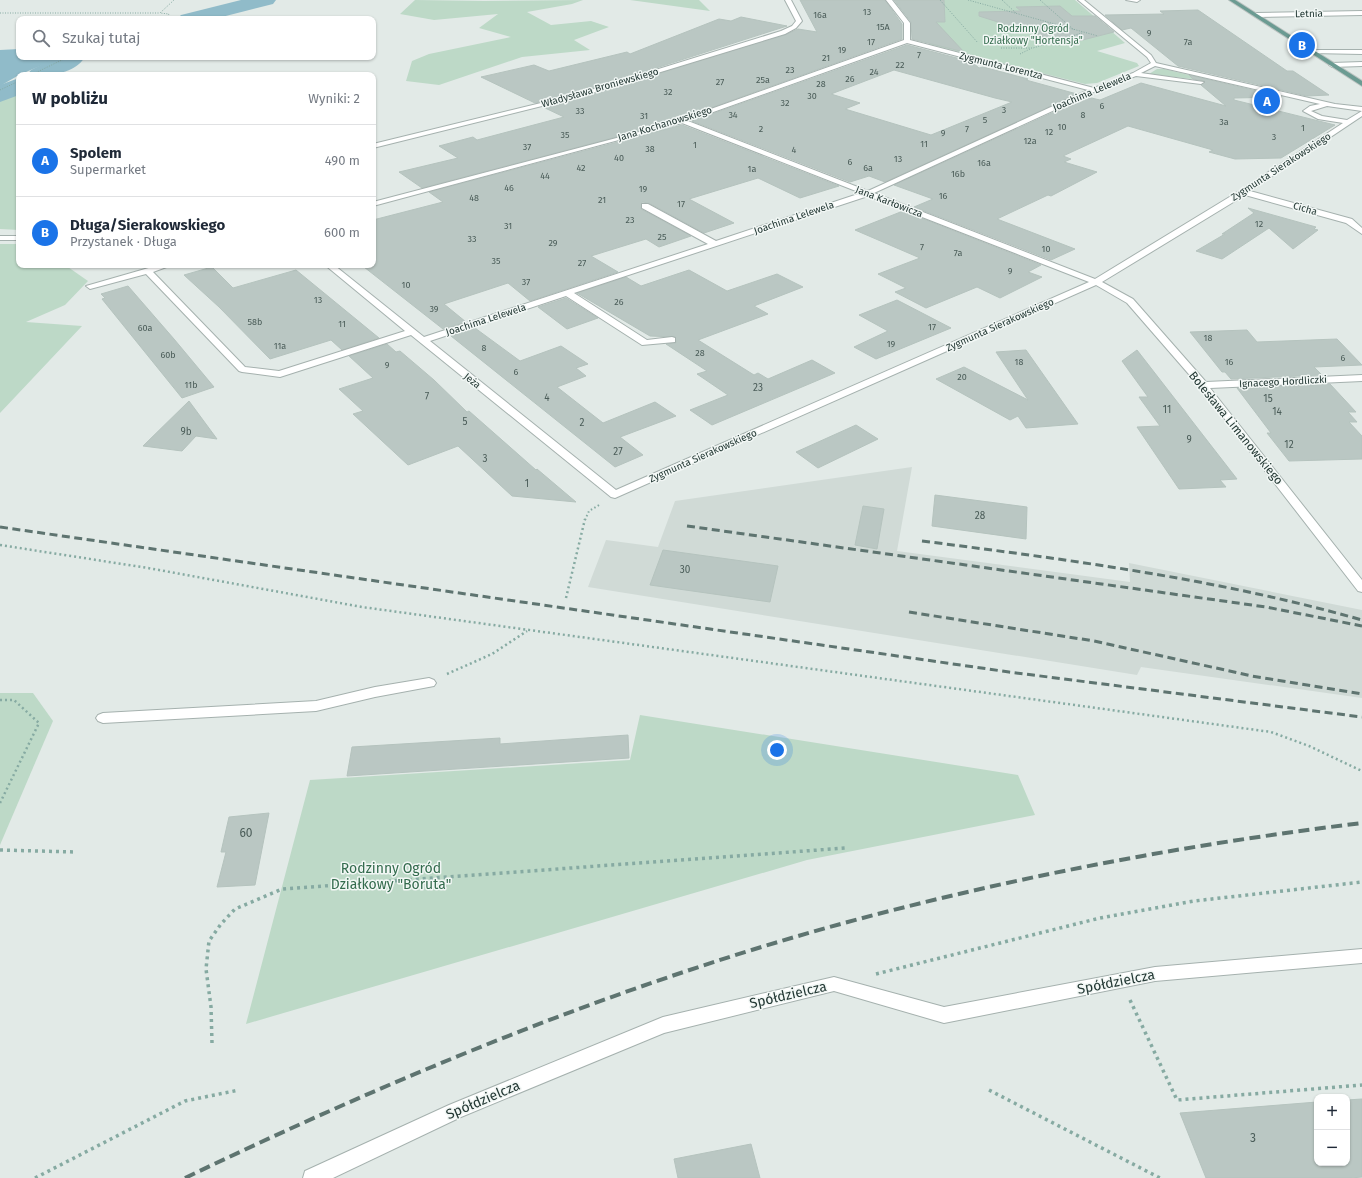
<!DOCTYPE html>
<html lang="pl">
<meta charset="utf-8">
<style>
:root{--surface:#fff;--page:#f6f6f7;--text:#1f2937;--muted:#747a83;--line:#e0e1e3;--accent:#1a73e8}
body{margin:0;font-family:"Fira Sans",sans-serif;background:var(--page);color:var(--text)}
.controls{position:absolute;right:12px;bottom:12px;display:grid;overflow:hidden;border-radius:8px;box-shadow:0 1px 3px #0004}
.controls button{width:36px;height:36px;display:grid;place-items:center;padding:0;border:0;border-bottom:1px solid var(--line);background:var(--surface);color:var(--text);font:20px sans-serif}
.you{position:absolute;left:777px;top:750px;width:14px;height:14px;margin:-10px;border:3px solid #fff;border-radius:50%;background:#1a73e8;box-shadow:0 0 0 6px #1a73e833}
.badge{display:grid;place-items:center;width:26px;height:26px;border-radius:50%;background:var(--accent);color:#fff;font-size:13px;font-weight:700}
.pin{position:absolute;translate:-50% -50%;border:2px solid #fff;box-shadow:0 1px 4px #0006}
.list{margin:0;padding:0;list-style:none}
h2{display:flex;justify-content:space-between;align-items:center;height:52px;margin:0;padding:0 16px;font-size:17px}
h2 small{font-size:13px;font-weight:400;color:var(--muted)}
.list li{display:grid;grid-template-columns:26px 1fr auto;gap:12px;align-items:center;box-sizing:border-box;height:72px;padding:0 16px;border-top:1px solid var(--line)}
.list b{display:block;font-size:15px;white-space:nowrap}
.list p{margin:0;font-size:13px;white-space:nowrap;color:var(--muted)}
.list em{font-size:13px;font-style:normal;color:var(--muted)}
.icon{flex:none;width:22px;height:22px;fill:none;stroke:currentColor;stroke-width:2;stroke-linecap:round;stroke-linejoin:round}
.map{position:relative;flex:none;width:1362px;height:1178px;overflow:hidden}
.search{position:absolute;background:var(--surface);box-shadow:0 1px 3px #0004;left:16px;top:16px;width:360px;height:44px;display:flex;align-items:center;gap:10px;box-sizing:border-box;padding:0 14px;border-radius:8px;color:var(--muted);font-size:15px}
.panel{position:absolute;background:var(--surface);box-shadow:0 1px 3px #0004;left:16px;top:72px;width:360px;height:196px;border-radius:8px}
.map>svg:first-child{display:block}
.built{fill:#d0dad6}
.green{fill:#bdd9c7}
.water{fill:#90bbc9}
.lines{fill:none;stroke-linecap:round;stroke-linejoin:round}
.river{fill:#90bbc9;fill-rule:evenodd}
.building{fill:#bac7c3;stroke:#b5c3be;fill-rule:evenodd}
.minor-casing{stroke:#a5b1ae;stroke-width:2}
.major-casing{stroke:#bdc4c2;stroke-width:2}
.path-far3{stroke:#86aaa2;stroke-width:1;stroke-dasharray:1 1.5;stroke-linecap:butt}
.path-far2{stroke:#86aaa2;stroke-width:2;stroke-dasharray:1.5 2.5;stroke-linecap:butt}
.path-far1{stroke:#86aaa2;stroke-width:2.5;stroke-dasharray:2 3;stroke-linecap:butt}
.path{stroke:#86aaa2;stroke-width:3.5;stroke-dasharray:3 4;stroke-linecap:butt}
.minor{fill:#fff;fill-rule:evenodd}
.major{fill:#6b9b92;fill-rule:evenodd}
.rail-far1{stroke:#5e7470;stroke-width:3;stroke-dasharray:8 4.5;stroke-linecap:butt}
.rail{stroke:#5e7470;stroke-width:4;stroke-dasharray:11 5.5;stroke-linecap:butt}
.labels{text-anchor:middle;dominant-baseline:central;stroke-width:3;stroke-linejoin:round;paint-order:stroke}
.far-number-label{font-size:9px;fill:#4a5c58}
.far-street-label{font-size:10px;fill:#243935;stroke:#f2f7f5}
.far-park-label{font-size:10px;fill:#336b4d;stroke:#f2f7f5}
.number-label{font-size:10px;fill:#4a5c58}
.street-label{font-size:12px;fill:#243935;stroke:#f2f7f5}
.near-number-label{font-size:12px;fill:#4a5c58}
.near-park-label{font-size:14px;fill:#336b4d;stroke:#f2f7f5}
.near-street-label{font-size:14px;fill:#243935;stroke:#f2f7f5}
</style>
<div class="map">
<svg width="1362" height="1178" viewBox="0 0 1362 1178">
<rect width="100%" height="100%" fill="#e2eae7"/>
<polygon class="built" points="912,467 897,551 1130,582 1129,563 1362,610 1362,698 1141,667 1137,675 588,587 606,540 658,547 675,501"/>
<g class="green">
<polygon points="415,0 484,1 583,0 572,4 527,12 551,25 591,21 609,27 574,40 590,50 522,57 439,85 406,81 412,61 429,54 511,37 479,28 498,14 434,20 400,14"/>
<polygon points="630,0 699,0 710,11"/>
<polygon points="903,0 1075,0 1125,43 1097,51 1137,63 1139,66 1097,83 1085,84 928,44 937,42"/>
<polygon points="1157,69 1164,69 1218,82 1149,74"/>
<polygon points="0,88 19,88 19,230 0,229"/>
<polygon points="0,244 19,244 19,265 65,265 88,281 65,305 26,322 82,326 0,413"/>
<polygon points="0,693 33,693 53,721 0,845"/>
<polygon points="640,715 1018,775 1035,815 807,860 246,1024 310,780 630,760"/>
</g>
<polygon class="water" points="19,49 19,57 61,57 19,75 0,86 0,50"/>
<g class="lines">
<g class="river">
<polygon points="241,0 276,0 273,4 214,19 177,19 181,15"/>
<path d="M56,57H85C73,76 47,75 27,75L31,70Z"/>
<polygon points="19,78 19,95 0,102 0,85"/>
</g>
</g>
<g class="building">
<polygon points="800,0 885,0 902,24 902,39 666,124 422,188 399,172 458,158 439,146 473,137 477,140 564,117 543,107 582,97 785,35 798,29 817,32"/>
<polygon points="894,0 944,0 945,22 936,22 964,52 912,39 911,22"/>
<polygon points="1060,6 1072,16 1095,16 1114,32 1067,44 979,16 979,12 1021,11 1016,7"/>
<polygon points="1198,10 1287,71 1293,71 1329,95 1307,96 1178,66 1131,28 1122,30 1105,15 1164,14 1160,11"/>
<polygon points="741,17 787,26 578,93 535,103 481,77 534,65 549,71 627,52 630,54 719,19 731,21"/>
<path d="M907,45L972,62L979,68L983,67L1028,79L1026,80L1077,94L885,182L869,176L850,182L692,121ZM894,70L995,98L1012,102L931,135L845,109L860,103L831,94Z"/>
<polygon points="1189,75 1282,97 1234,98 1234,100 1335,125 1281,158 1235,159 1209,152 1213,150 1128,126 1063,156 1071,159 1064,162 1097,172 1051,196 1048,195 997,219 1075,249 1051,260 914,207 933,199 894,185 1087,97 1100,100 1141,83 1226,106 1201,85 1205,81 1193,79"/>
<polygon points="682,125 839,186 800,198 758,178 689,199 734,223 704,233 649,203 642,202 641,209 691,236 659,247 646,239 591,256 618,272 530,301 508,283 444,304 466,322 443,329 364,267 373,265 373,220 443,202 429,192"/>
<polygon points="1248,208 1316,227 1314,229 1318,230 1293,249 1269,228 1222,259 1196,251 1225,234 1222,234 1254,213"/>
<polygon points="903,211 1041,265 1028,272 1042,277 1000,298 977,287 926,308 895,292 906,288 878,274 920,258 855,230"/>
<polygon points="212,267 233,288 296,270 379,338 342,350 331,340 270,359 219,307 184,275"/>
<polygon points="689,270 727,291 777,274 803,287 754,306 768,314 698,340 754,375 758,373 768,379 812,360 835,373 712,425 690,410 728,395 697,374 707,371 666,344 676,343 675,337 650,336 577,293 626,277 641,286"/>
<polygon points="128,286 174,339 214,387 182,398 102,299 105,298 101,294"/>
<polygon points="566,298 598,318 567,329 538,307"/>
<polygon points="897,300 951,328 876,359 854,347 888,331 859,315"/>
<polygon points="475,328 520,361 561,346 588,364 576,368 586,376 557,387 603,423 655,402 676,416 620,437 643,455 615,467 451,336"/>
<polygon points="1247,330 1257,342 1337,339 1362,365 1314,367 1322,375 1231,379 1225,372 1222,372 1190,332"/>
<polygon points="387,344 396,352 400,351 434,380 467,412 469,411 536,470 537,469 576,502 512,496 458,446 408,465 353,414 363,411 339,389 373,378 349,356"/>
<polygon points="1026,350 1078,424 1026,428 1018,416 1010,420 936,379 964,367 1028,400 996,352"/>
<polygon points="1137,350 1237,479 1220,480 1226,487 1179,489 1137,427 1160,426 1139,397 1148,397 1122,361"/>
<polygon points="1330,384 1356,412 1348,412 1357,422 1349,422 1362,436 1362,459 1289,461 1267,433 1271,433 1237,388"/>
<polygon points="189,401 217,439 196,436 182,451 143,446"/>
<polygon points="856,425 878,439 818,468 796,452"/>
<polygon points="935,495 1027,507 1026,539 932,526"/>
<polygon points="863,506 884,509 877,549 855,545"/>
<polygon points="663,550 778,566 770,602 650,585"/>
<polygon points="628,735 629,758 347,776 352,747 500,738 500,744"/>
<polygon points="269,813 255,885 217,887 226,852 221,852 229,817"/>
<polygon points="1362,1099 1362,1177 1351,1178 1206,1178 1180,1113 1317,1102 1317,1163 1347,1163 1347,1100"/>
<polygon points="751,1144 760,1178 678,1178 674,1159"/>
</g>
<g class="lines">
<defs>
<g id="minor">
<polygon points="785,0 791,0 802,21 796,28 785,34 582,96 373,148 373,144 578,94 781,31 792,26 796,21"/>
<path d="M886,0H892L910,23V40L1094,88L1133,73L1151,63L1147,57L1078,0H1084L1151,55L1156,63L1335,104L1362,107V111L1327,106L1311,111L1322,116L1347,120L1362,111V116L1250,191L1352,219L1362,228V234L1346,223L1245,195L1102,282L1133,299L1206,382L1362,375V381L1210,388L1362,580V592L1358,591L1200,387L1127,303L1096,285L615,498L611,497L411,335L280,377L242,372L239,371L146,274L90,289L86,286L159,265H172L153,272L245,367L279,371L405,331L325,265H334L424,337L708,244L642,208V204H648L716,241L861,193L682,123L373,206V202L666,125L904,40V23ZM907,43L1088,90L868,191L688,121ZM1155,66L1320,104L1310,106L1303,111L1318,119L1343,123L1241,190L1095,279L874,193L1096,91L1136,76L1201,84L1204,82L1141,73ZM868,196L1089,282L616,490L430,341L566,296L642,345L675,342V338L672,337L647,340L574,293Z"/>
<polygon points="1126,0 1140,0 1137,2"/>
<polygon points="1362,11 1362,15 1256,17 1253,15 1256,13"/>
<polygon points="1313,50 1362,50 1362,54 1311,53"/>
<polygon points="1362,62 1362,66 1332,67 1329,65 1332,63"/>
<rect x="0" y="236" width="19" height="4"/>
<polygon points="429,678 434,680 436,683 434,686 375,697 316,711 103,723 98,721 96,718 98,715 103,713 316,701 375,687"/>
<polygon points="1362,949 1362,963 1155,981 944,1023 834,991 664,1033 461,1117 333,1178 303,1178 305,1171 449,1105 663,1017 834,977 944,1007 1155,967"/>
</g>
<polygon id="major" points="1229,0 1235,0 1362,81 1362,86"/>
</defs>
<use href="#minor" class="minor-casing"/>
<use href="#major" class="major-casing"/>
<g class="path-far3">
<polyline points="940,0 978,43"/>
<polyline points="968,0 1098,36"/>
<polyline points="1002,0 1016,13"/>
<polyline points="1040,0 1074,30"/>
<polyline points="0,13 160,13"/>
<polyline points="166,19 169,14 160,13 174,0"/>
<polyline points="1001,48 1033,48 1082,33"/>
<polyline points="1020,54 1030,49"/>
<polyline points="31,75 68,57"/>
<polyline points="0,90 19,81"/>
</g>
<polyline class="path-far2" points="585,520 589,511 599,505"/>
<g class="path-far1">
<polyline points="0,545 148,568 362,607 1271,732 1309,746 1362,771"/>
<polyline points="566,598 585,519"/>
<polyline points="447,674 492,654 527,631"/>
<polyline points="0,700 14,700 39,723 0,803"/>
</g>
<g class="path">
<polyline points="0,850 75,852"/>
<polyline points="876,974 1100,918 1194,901 1362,882"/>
<polyline points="1130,1000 1177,1100 1362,1085"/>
<polyline points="212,1043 211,1007 206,969 209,941 221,924 235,909 282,889 846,848"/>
<polyline points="989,1090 1160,1178"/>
<polyline points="35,1178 185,1101 239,1090"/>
</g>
<use href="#minor" class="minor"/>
<use href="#major" class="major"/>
<g class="rail-far1">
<polyline points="687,526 1266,607 1362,626"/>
<polyline points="0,527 1009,672 1362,717"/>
<path d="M922,541C1071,560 1218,579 1362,620"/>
<polyline points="909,612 1094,641 1252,676 1362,694"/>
</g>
<path class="rail" d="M185,1178C391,1079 606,990 826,928C1002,879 1181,845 1362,823"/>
</g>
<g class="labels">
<g class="far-number-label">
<text x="867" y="12">13</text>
<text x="820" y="15">16a</text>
<text x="883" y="27">15A</text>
<text x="1149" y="33">9</text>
<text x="871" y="42">17</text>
<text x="1188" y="42">7a</text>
<text x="842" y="50">19</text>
<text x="919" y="55">7</text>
<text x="826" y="58">21</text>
<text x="900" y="65">22</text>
<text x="790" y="70">23</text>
<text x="874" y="72">24</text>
<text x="850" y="79">26</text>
<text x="763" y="80">25a</text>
<text x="720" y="82">27</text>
<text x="821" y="84">28</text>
<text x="668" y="92">32</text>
<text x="812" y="96">30</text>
<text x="785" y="103">32</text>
<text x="1102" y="106">6</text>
<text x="1004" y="110">3</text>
<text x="580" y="111">33</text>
<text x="733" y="115">34</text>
<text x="1083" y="115">8</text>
<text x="644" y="116">31</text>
<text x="985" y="120">5</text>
<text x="1224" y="122">3a</text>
<text x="1062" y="127">10</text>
<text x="1303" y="128">1</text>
<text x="761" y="129">2</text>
<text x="967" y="129">7</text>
<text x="1049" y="132">12</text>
<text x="943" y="133">9</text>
<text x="565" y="135">35</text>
<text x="1274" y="137">3</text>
<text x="1030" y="141">12a</text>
<text x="924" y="144">11</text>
<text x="695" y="145">1</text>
<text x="527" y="147">37</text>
<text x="650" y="149">38</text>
<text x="794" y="150">4</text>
<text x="619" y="158">40</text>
<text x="898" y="159">13</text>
<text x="850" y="162">6</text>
<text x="984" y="163">16a</text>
<text x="581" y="168">42</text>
<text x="868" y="168">6a</text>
<text x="752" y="169">1a</text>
<text x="958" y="174">16b</text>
<text x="545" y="176">44</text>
<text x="509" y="188">46</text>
<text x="643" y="189">19</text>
<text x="943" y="196">16</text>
<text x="474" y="198">48</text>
<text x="602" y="200">21</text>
<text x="681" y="204">17</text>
<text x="630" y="220">23</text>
<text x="1259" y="224">12</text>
<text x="508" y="226">31</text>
<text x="662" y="237">25</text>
<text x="472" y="239">33</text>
<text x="553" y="243">29</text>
<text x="922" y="247">7</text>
<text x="1046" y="249">10</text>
<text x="958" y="253">7a</text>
<text x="496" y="261">35</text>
<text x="582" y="263">27</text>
<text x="1010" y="271">9</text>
<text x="526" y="282">37</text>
<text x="406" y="285">10</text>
<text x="318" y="300">13</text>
<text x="619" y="302">26</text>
<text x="434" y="309">39</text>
<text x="255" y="322">58b</text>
<text x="342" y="324">11</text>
<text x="932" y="327">17</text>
<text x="145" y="328">60a</text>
<text x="1208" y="338">18</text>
<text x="891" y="344">19</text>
<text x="280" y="346">11a</text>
<text x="484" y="348">8</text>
<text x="700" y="353">28</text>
<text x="168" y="355">60b</text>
<text x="1343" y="358">6</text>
<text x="1019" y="362">18</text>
<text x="1229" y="362">16</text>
<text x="387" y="365">9</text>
<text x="516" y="372">6</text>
<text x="962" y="377">20</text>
<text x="191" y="385">11b</text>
</g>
<g class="far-street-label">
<text transform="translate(1309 14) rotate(-1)">Letnia</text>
<text transform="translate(1001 66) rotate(14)">Zygmunta Lorentza</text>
<text transform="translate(600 88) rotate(-16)">Władysława Broniewskiego</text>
<text transform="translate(1092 92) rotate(-23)">Joachima Lelewela</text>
<text transform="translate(665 124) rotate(-17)">Jana Kochanowskiego</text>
<text transform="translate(1281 167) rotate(-33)">Zygmunta Sierakowskiego</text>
<text transform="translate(889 202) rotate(21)">Jana Karłowicza</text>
<text transform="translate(1305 209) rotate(16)">Cicha</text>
<text transform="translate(794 218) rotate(-19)">Joachima Lelewela</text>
<text transform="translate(486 320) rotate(-18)">Joachima Lelewela</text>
<text transform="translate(1000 325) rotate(-24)">Zygmunta Sierakowskiego</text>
<text transform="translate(472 381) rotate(39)">Jeża</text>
<text transform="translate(1283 382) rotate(-3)">Ignacego Hordliczki</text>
<text transform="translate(703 456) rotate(-24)">Zygmunta Sierakowskiego</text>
</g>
<g class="far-park-label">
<text x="1033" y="29">Rodzinny Ogród<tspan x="1033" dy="12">Działkowy "Hortensja"</tspan></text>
</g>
<g class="number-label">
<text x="758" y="388">23</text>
<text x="427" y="397">7</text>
<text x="547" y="398">4</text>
<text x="1268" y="399">15</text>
<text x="1167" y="410">11</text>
<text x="1277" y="412">14</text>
<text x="465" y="422">5</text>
<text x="582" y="423">2</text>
<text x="186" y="432">9b</text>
<text x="1189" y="440">9</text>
<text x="1289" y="445">12</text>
<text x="618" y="452">27</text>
<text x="485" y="459">3</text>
<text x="527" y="484">1</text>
<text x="980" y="516">28</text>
<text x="685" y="570">30</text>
</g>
<g class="street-label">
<text transform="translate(1236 428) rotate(51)">Bolesława Limanowskiego</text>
</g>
<g class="near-number-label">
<text x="246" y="833">60</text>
<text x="1253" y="1138">3</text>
</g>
<g class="near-park-label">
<text x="391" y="868">Rodzinny Ogród<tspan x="391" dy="16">Działkowy "Boruta"</tspan></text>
</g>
<g class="near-street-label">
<text transform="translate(1116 982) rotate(-11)">Spółdzielcza</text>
<text transform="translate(788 995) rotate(-13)">Spółdzielcza</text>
<text transform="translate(483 1100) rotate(-23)">Spółdzielcza</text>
</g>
</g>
</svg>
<div class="controls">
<button>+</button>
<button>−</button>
</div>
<div class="you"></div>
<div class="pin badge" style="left:1267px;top:101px">A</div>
<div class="pin badge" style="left:1302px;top:45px">B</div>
<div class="search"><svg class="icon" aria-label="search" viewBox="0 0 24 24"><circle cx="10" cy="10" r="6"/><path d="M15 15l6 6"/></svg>Szukaj tutaj</div>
<section class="panel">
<h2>W pobliżu<small>Wyniki: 2</small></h2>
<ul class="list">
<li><span class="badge">A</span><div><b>Spolem</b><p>Supermarket</p></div><em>490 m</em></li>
<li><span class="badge">B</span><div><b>Długa/Sierakowskiego</b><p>Przystanek · Długa</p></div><em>600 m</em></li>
</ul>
</section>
</div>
